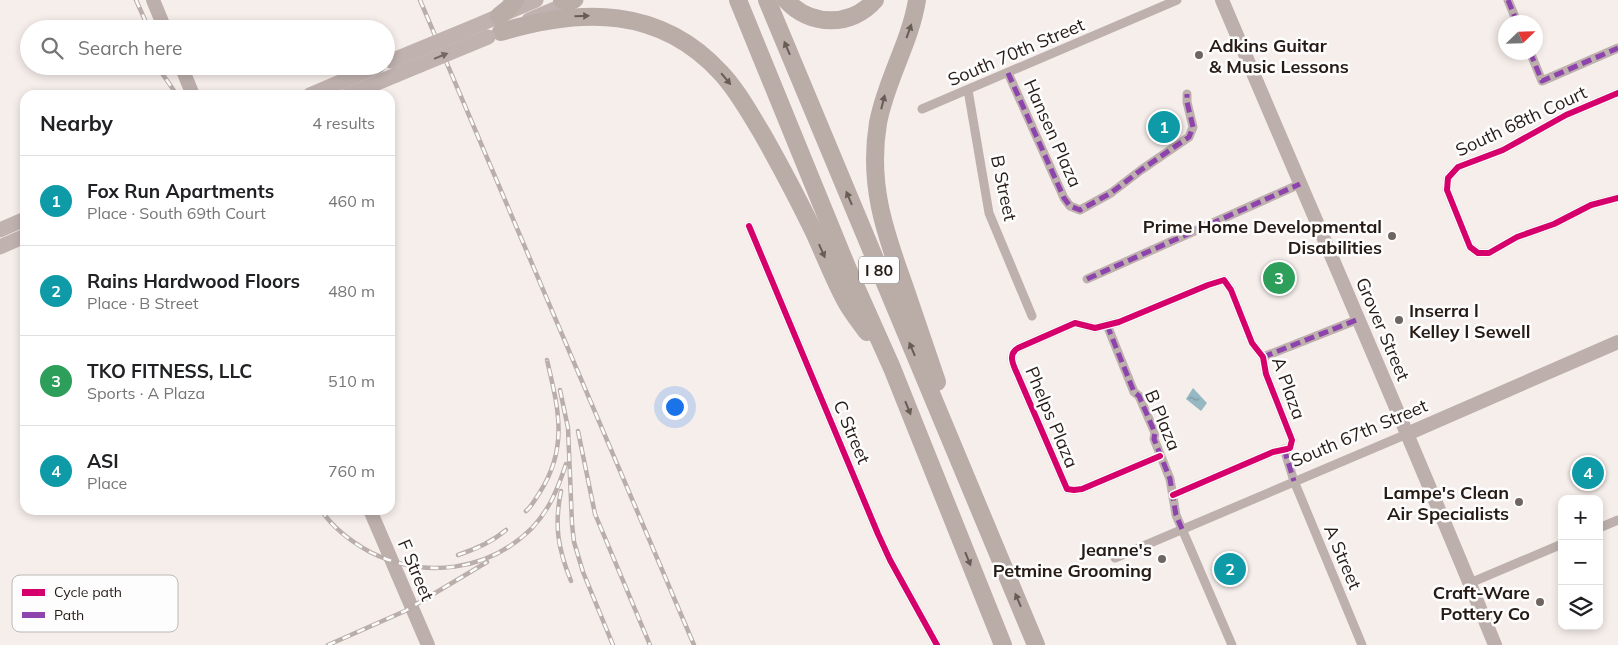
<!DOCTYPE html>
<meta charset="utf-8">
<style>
:root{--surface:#fff;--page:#f6f6f6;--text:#202124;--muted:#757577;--line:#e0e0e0;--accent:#0b8043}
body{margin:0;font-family:Mulish,sans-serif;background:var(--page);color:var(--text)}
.controls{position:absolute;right:15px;bottom:15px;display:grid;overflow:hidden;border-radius:10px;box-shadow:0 2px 8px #0003}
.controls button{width:45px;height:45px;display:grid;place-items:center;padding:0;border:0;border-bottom:1px solid var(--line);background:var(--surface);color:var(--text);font:25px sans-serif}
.compass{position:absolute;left:1498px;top:15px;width:45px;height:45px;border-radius:50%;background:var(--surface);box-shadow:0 2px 8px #0003;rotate:67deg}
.you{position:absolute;left:674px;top:406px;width:18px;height:18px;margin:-12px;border:4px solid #fff;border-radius:50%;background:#1a73e8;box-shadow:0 0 0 8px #1a73e833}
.badge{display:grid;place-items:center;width:32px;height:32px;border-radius:50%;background:var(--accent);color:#fff;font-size:16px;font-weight:700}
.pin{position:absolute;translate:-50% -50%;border:2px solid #fff;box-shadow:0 1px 5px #0006}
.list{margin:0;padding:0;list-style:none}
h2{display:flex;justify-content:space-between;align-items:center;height:65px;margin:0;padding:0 20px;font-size:21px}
h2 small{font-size:16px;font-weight:400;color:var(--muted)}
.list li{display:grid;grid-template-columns:32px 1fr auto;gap:15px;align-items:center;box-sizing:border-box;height:90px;padding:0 20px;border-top:1px solid var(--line)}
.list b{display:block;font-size:19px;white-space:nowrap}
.list p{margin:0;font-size:16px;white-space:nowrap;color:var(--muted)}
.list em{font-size:16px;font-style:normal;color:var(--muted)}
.icon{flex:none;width:28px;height:28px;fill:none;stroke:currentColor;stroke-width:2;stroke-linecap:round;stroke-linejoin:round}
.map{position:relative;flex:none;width:1618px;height:645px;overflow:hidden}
.search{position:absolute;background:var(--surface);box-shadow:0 2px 8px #0003;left:20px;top:20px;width:375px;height:55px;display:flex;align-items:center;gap:12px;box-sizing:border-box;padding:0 18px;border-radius:28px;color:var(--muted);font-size:19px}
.panel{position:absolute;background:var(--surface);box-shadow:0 2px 8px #0003;left:20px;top:90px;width:375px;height:425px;border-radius:15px}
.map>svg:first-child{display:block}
.water{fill:url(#water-ripples)}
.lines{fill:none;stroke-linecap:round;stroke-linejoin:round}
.street{stroke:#beb1ad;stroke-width:9}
.secondary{stroke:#bdafab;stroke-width:14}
.primary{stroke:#c0b2af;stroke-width:15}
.highway{stroke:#baaca7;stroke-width:18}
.rail-casing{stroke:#b9aeaa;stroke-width:4.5}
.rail{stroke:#fdfdfd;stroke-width:2.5;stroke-dasharray:8;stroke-linecap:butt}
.primary-bridge{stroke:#c0b2af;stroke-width:15}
.quiet{stroke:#8e44ad;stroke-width:5;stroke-dasharray:10 5;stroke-linecap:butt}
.cycleway-casing{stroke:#fdfdfd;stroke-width:9}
.cycleway{stroke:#d6006c;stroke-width:6}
.oneway{fill:#695c57}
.oneway2{fill:#746662}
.poi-dot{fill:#6f6560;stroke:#fdfdfd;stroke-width:2}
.labels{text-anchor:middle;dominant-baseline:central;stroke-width:5;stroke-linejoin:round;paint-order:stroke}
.shield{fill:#fdfdfd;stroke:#675f5b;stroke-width:1}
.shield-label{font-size:16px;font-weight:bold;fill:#271b15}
.poi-label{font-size:18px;font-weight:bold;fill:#271b15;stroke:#fdfdfd;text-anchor:end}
.street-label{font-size:18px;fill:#271b15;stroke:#fdfdfd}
.key{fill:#fdfdfd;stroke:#bdb9b7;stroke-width:1}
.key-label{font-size:14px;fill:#271b15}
</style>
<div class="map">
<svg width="1618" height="645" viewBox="0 0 1618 645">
<defs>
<pattern id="water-ripples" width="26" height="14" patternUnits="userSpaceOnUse" patternTransform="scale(1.25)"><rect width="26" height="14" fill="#95b8c2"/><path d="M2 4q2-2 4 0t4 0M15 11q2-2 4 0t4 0" fill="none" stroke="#7a959c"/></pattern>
</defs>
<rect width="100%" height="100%" fill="#f6eeeb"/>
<polygon class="water" points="1193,388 1207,403 1201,411 1186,399"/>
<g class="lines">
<g class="street">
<polyline points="1508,0 1517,22"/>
<polyline points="1530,52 1542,81 1618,48"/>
<polyline points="1008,73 1064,198 1070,206 1080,210 1111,193 1141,170 1189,137 1193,127 1187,102 1187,94"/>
<polyline points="968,90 989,213 1032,316"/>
<polyline points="1618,93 1566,115 1503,150 1458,167 1448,178 1447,190 1470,247 1478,253 1489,253 1517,237 1554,224 1591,205 1618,198"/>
<polyline points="922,109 1177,0"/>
<polyline points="749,226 878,534 890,560 937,645"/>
<polyline points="1087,279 1300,184"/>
<polyline points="1107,325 1134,392 1139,396 1155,433 1154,439 1170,479 1176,515 1232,645"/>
<polyline points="1263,357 1359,319"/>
<polyline points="1284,449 1294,481 1362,645"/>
<path d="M1160,456L1082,489L1074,490L1067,489L1019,378C1015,368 1006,355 1018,348L1075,323L1095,328L1119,322L1208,285L1224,280L1231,290L1252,343L1263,357L1266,374L1292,440L1290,448L1287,449L1273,452L1173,495"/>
<polyline points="1599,528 1618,520"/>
<polyline points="1115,558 1407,434"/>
<polyline points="1470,583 1562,544"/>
</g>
<g class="secondary">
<polyline points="153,0 165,29"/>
<path d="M1222,0C1313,215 1407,429 1495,645"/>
<polyline points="181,66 193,95"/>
<polyline points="1407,434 1618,342"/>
<polyline points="370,510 428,645"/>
</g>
<g class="primary">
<polyline points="529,20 576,0"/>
<polyline points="483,23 536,0"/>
<polyline points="310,95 378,66"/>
<polyline points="348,95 396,75"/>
<polyline points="0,230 25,219"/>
<polyline points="0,247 25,236"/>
</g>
<g class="highway">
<polyline points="562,0 573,0"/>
<polyline points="738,0 847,267 892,368 1003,645"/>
<polyline points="767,0 1036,645"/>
<path d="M786,0C810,27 852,27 875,0"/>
<path d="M917,0C910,43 886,80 878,123C868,183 884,230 904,285C915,318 926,350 937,382"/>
<polyline points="499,16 509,8 515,0"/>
<path d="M501,32C581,8 660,6 721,73C738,91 750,114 763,135C781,167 798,199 814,232C824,254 833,277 844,298C850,310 859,321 867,332"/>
</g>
<defs>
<g id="rail">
<polyline points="136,0 149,29"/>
<polyline points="420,0 694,645"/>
<polyline points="157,66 177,95"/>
<polyline points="560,390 568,428 572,524 574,542 583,572 613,645"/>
<polyline points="578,431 595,514 650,645"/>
<path d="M561,491C554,525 558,549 571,581"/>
<path d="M321,510C334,529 350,541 370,552C424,579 488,572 532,528C550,509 558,488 566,464"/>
<path d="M526,511C532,506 536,498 540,492C569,447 558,407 547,360"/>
<path d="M458,555C476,549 492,542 506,530"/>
<polyline points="328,645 405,611 487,562"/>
</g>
</defs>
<use href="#rail" class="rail-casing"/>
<use href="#rail" class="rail"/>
<g class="primary-bridge">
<polyline points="391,61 483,23"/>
<polyline points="396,75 488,37"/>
</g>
<g class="quiet">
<polyline points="1508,0 1517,22"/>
<polyline points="1530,52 1542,81 1618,48"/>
<polyline points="1008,73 1064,198 1070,206 1080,210 1111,193 1141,170 1189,137 1193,127 1187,102 1187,94"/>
<polyline points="1087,279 1300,184"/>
<polyline points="1107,325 1134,392 1139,396 1155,433 1154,439 1170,479 1176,515 1182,529"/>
<polyline points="1263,357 1359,319"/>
<polyline points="1284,449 1294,481"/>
</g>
<defs>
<g id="cycleway">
<polyline points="1618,93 1566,115 1503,150 1458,167 1448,178 1447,190 1470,247 1478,253 1489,253 1517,237 1554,224 1591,205 1618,198"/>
<polyline points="749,226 878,534 890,560 937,645"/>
<path d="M1160,456L1082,489L1074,490L1067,489L1019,378C1015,368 1006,355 1018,348L1075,323L1095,328L1119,322L1208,285L1224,280L1231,290L1252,343L1263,357L1266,374L1292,440L1290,448L1287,449L1273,452L1173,495"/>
</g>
</defs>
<use href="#cycleway" class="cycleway-casing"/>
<use href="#cycleway" class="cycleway"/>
</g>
<defs><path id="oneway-solid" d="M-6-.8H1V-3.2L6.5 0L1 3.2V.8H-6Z" transform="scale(1.25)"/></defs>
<g class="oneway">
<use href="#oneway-solid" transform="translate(582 16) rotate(-1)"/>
<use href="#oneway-solid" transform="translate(909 31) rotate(-70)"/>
<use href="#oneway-solid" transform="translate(787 48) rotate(-113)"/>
<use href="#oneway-solid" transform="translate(726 79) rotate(50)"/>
<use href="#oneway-solid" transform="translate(883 102) rotate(-76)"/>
<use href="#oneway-solid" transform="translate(849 198) rotate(-113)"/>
<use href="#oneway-solid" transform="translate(822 251) rotate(66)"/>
<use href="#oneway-solid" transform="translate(912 349) rotate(-113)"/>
<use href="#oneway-solid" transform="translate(908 408) rotate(68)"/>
<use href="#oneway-solid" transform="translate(968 559) rotate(68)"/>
<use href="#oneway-solid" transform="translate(1018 600) rotate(-113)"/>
</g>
<use class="oneway2" href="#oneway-solid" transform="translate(441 56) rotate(-22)"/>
<g class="poi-dot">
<circle cx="1199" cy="55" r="5"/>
<circle cx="1392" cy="236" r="5"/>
<circle cx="1399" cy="320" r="5"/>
<circle cx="1519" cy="502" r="5"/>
<circle cx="1162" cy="559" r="5"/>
<circle cx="1540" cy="602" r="5"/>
</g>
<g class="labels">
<rect class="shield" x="859" y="256.5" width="40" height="27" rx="4"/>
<g class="shield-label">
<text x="879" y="270">I 80</text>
</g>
<g class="poi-label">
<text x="1209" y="45" text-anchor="start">Adkins Guitar<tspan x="1209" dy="21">&amp; Music Lessons</tspan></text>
<text x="1382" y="226">Prime Home Developmental<tspan x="1382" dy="21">Disabilities</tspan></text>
<text x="1409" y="310" text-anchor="start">Inserra l<tspan x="1409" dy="21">Kelley l Sewell</tspan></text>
<text x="1509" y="492">Lampe's Clean<tspan x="1509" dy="21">Air Specialists</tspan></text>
<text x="1152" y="549">Jeanne's<tspan x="1152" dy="21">Petmine Grooming</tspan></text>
<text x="1530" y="592">Craft-Ware<tspan x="1530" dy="21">Pottery Co</tspan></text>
</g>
<g class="street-label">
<text transform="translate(1016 52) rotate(-23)">South 70th Street</text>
<text transform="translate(1521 121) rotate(-25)">South 68th Court</text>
<text transform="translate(1053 133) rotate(66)">Hansen Plaza</text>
<text transform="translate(1004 188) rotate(78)">B Street</text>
<text transform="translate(1383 329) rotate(67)">Grover Street</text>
<text transform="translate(1289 388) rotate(70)">A Plaza</text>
<text transform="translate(1052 417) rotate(67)">Phelps Plaza</text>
<text transform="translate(1163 420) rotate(67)">B Plaza</text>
<text transform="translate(852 432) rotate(67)">C Street</text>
<text transform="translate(1359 433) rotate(-23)">South 67th Street</text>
<text transform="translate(1343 557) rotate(67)">A Street</text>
<text transform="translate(416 570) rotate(67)">F Street</text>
</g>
</g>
<rect x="12" y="575" width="166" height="57" rx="8" class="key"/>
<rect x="22" y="589" width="23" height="7" fill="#d6006c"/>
<rect x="22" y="612" width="23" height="6" fill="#8e44ad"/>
<g class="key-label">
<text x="54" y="597">Cycle path</text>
<text x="54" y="620">Path</text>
</g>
</svg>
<div class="controls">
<button>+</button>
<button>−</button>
<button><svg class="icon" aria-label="layers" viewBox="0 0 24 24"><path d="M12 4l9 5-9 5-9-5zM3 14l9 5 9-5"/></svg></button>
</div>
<svg class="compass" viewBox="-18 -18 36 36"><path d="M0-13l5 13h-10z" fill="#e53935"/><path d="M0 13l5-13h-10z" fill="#757577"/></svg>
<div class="you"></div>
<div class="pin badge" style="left:1164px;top:127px;background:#0f9aa8">1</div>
<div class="pin badge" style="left:1230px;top:569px;background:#0f9aa8">2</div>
<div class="pin badge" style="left:1279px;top:278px;background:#2e9e5b">3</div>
<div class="pin badge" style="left:1588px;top:473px;background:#0f9aa8">4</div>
<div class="search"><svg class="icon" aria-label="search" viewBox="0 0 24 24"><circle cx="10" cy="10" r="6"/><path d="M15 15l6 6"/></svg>Search here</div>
<section class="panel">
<h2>Nearby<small>4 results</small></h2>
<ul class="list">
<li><span class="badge" style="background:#0f9aa8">1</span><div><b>Fox Run Apartments</b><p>Place · South 69th Court</p></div><em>460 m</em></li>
<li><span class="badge" style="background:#0f9aa8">2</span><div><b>Rains Hardwood Floors</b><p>Place · B Street</p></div><em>480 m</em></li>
<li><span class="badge" style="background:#2e9e5b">3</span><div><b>TKO FITNESS, LLC</b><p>Sports · A Plaza</p></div><em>510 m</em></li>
<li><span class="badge" style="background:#0f9aa8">4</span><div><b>ASI</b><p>Place</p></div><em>760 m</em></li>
</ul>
</section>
</div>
